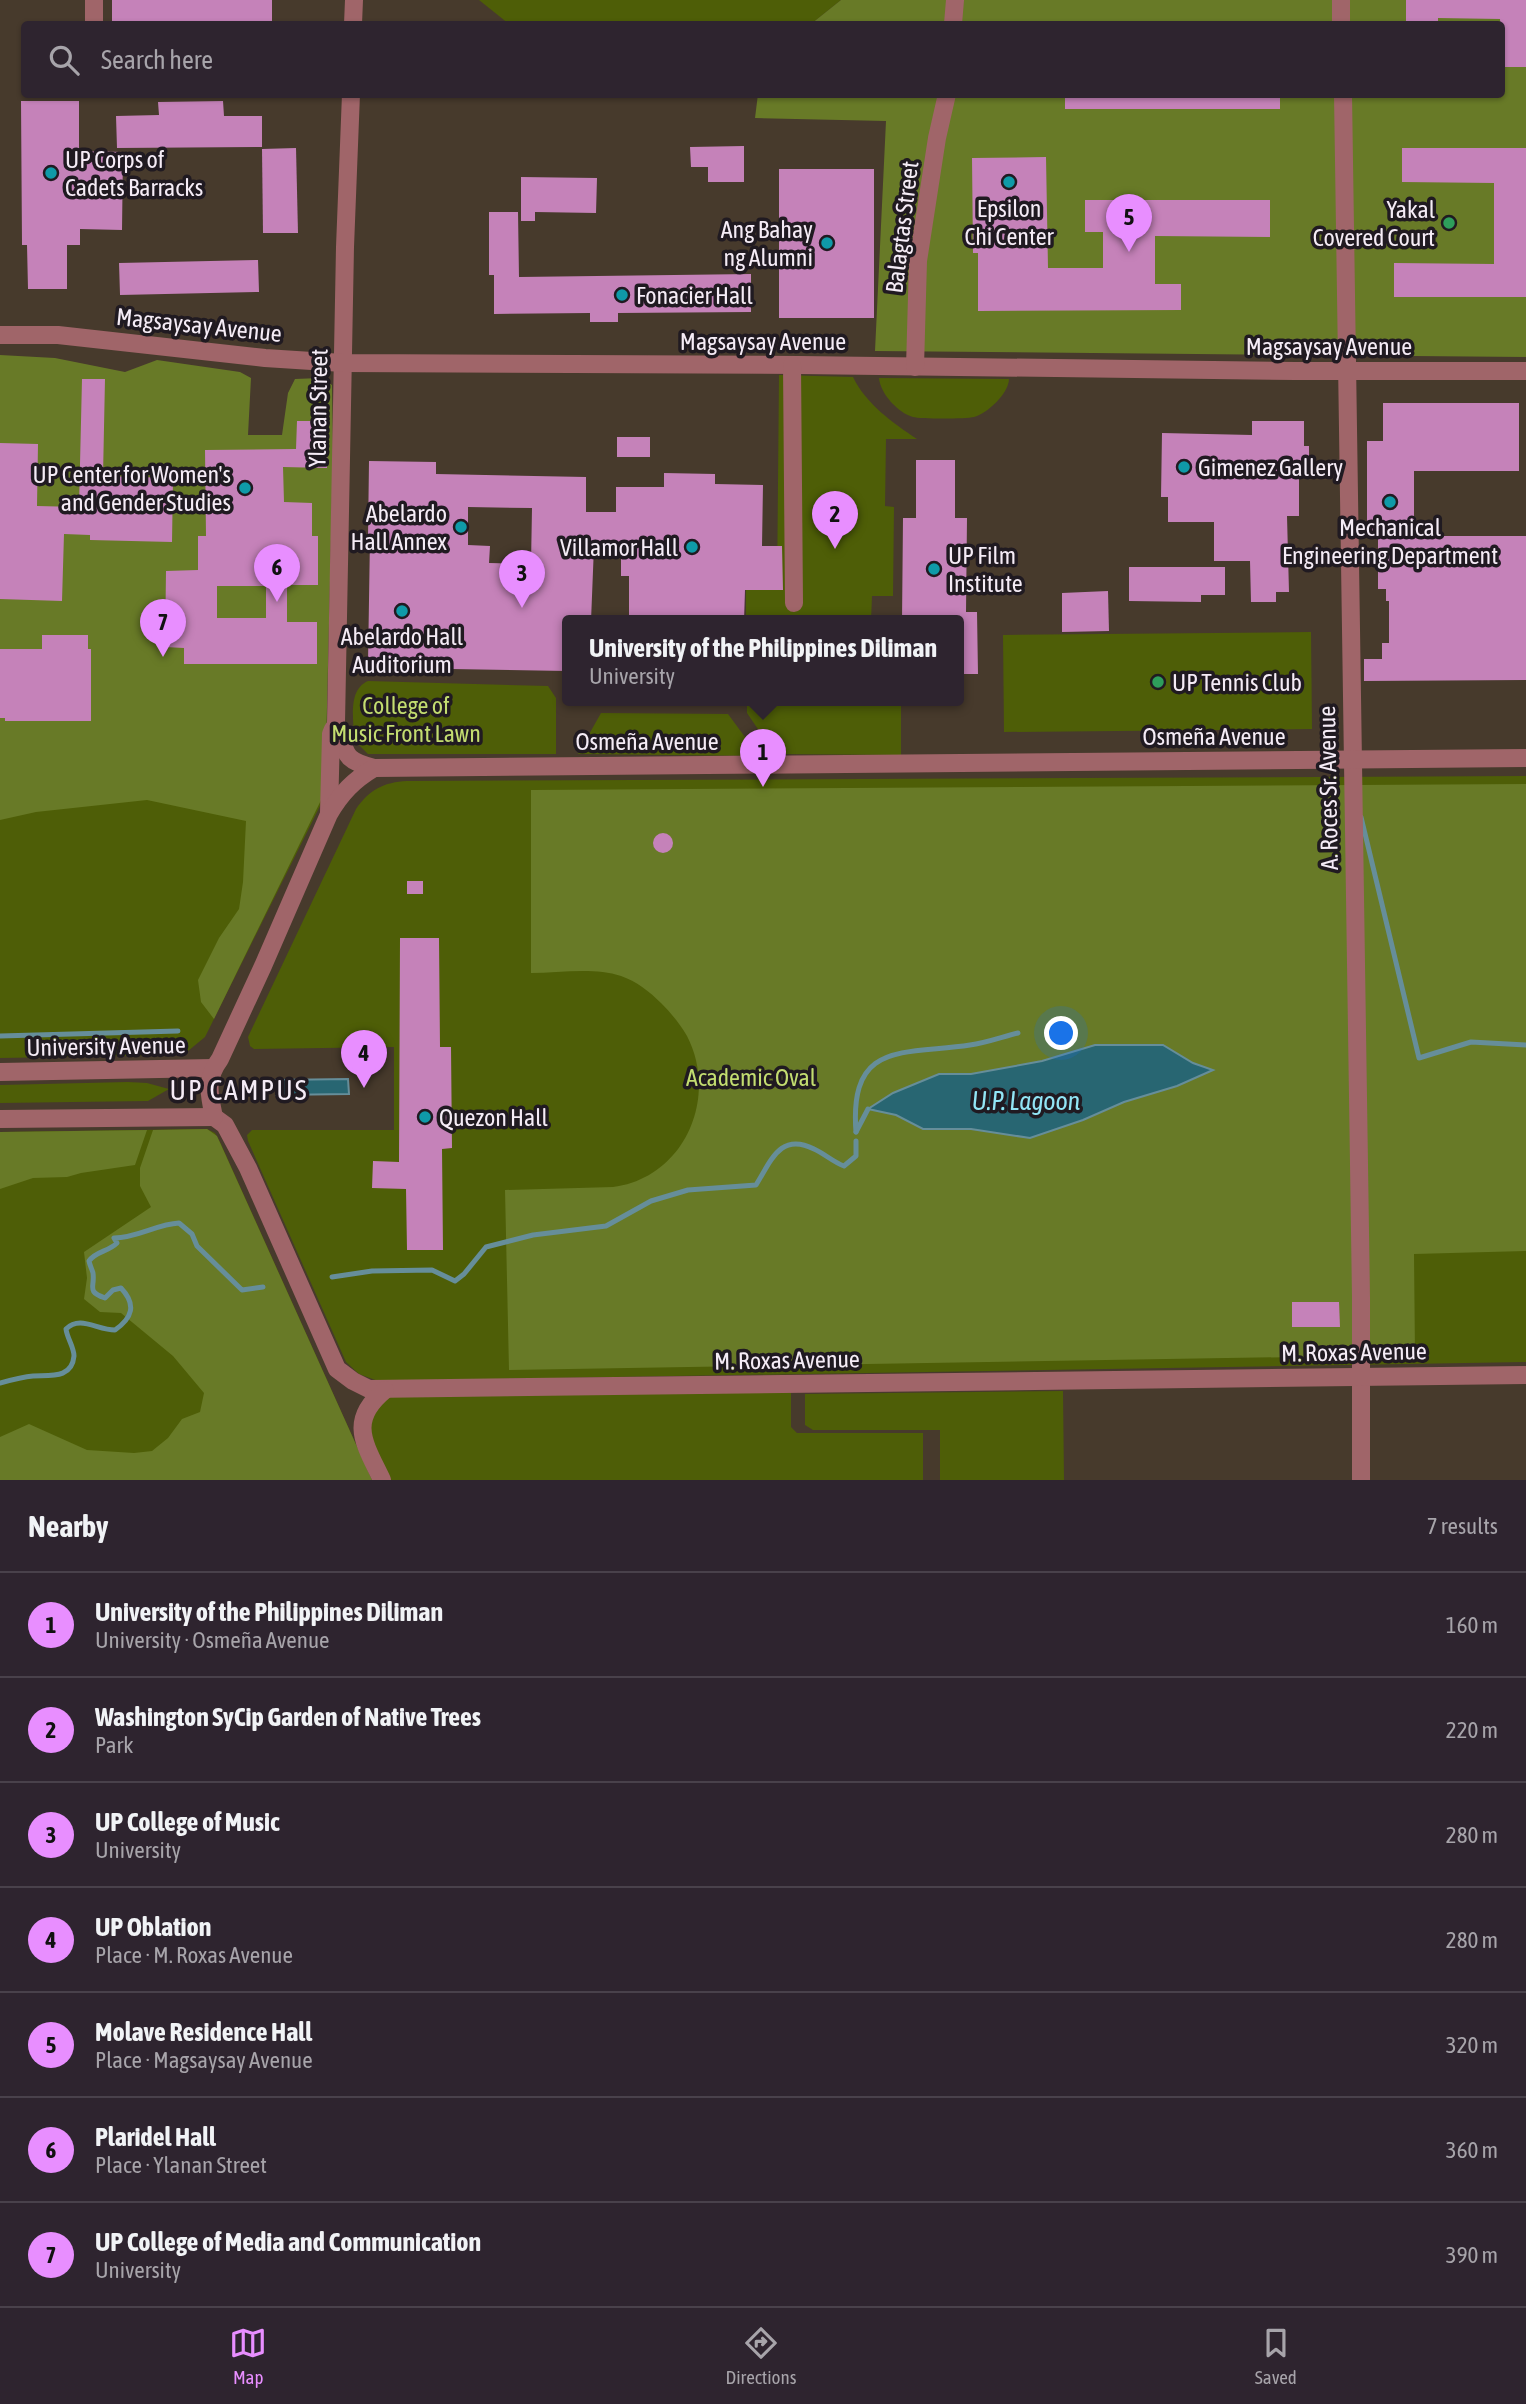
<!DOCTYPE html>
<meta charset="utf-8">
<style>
:root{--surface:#2e242f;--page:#3a303b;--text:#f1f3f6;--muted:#a7a4aa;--line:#49414b;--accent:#e88eff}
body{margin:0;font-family:"Asap Condensed",sans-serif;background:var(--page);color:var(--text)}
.you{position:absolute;left:1062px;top:1034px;width:24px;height:24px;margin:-18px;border:5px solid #fff;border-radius:50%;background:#1a73e8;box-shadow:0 0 0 10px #1a73e833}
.badge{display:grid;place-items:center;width:46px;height:46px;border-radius:50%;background:var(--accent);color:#111;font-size:23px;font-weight:700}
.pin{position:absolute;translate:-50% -58px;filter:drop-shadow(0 2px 4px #0008)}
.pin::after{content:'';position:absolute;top:37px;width:24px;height:21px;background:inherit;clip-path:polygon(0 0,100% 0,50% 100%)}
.popup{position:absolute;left:562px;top:615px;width:402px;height:91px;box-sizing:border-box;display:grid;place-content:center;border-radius:7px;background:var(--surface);filter:drop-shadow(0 2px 5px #0005);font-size:23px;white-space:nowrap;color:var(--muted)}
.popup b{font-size:26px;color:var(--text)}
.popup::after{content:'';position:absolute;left:50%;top:100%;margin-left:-14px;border:14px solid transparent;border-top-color:var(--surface)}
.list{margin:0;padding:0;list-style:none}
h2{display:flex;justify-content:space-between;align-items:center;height:91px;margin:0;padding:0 28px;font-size:30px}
h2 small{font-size:23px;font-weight:400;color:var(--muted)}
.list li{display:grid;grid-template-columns:46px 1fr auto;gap:21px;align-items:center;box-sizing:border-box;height:105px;padding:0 28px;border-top:2px solid var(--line)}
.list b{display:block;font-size:26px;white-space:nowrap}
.list p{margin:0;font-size:23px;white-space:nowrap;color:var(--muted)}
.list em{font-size:23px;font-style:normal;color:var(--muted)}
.icon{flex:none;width:38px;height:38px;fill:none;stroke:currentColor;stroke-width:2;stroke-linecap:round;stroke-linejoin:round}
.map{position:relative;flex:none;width:1526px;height:1480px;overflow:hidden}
.search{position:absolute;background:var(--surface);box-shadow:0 2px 5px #0004;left:21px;right:21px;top:21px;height:77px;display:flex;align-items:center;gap:18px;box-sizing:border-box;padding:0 24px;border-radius:7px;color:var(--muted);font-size:26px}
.sheet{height:826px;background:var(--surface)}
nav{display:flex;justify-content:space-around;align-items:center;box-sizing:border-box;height:98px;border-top:2px solid var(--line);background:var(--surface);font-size:19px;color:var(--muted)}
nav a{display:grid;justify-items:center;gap:4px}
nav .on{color:var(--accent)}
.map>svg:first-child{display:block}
.industrial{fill:#473a2c;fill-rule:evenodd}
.green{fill:#4e5e07}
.forest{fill:#687a27;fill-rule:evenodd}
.water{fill:#286672;stroke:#668e9a;stroke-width:2}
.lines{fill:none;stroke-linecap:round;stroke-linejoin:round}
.stream{stroke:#668e9a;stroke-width:5}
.building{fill:#c582b9;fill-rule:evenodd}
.minor{stroke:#a06569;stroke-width:18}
.culture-dot{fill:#0f9aa8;stroke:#201a21;stroke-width:2.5}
.leisure-dot{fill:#2e9e5b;stroke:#201a21;stroke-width:2.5}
.labels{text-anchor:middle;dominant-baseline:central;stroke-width:7;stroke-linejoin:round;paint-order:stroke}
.poi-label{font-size:24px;fill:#f5ecf6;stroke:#201a21;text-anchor:start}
.street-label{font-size:24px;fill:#f5ecf6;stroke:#201a21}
.park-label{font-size:24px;fill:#c3dd70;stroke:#201a21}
.water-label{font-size:26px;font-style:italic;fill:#92e5f5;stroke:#201a21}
.quarter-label{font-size:28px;letter-spacing:2px;fill:#f5ecf6;stroke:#201a21}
</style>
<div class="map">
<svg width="1526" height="1480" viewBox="0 0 1526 1480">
<rect width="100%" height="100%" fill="#3d303f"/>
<path class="industrial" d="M0,0H1526V1480H0ZM24,24H1502V94H24ZM567,621H959V701H567Z"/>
<g class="green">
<polygon points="479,0 841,0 811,24 509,24"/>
<path d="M779,375L853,377C866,404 893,423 917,439H886L885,506L894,507L893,596H872L871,621H746V590H777Z"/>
<path d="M879,378L1009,379C1009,393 987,414 974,417C966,419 920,419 913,417C898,413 880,393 879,378Z"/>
<polygon points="1311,632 1312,729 1004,732 1003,635"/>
<path d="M368,681L548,686L556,698V754H368L354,740C354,721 347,690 368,681Z"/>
<polygon points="325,698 325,792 321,804 205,1037 188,1051 178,1055 0,1058 0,757"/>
<polygon points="747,701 901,701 901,755 775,754 747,713"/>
<polygon points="601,713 728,714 759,756 578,754"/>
<path d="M1526,776V1362L378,1381L359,1374L346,1362L248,1141L247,1135L252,1130H394V1047L254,1049L250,1046L248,1037L356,809C369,790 384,782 407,781Z"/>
<polygon points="128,1082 147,1083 169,1089 148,1101 0,1103 0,1085"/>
<polygon points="207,1129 215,1133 220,1142 372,1480 0,1480 0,1132"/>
<polygon points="791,1388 791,1427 797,1433 923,1433 923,1480 389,1480 365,1423 378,1397"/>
<polygon points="1063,1391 1064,1480 940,1480 940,1430 813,1430 805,1425 805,1394"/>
</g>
<g class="forest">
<polygon points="841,0 1526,0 1526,357 875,351 886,121 755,118 758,94 1502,94 1502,24 811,24"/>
<polygon points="0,355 55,358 125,372 157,360 240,372 251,378 248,435 282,435 288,393 295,379 320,378 332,385 333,454 325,792 214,1019 201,1002 198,980 219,938 239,909 243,882 246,821 147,800 36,812 0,820"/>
<path d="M1526,784V1251L1414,1254L1415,1355L509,1370L505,1190L613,1187C684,1178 719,1098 687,1036C680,1024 671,1013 661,1003C650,992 636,981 621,976C594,967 559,973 531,973V790ZM1095,1045H1163L1193,1063L1212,1070L1177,1086L1124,1102L1083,1120L1030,1138L971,1129H923L896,1115L869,1109L893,1093L939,1074H971L1042,1061Z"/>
<polygon points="207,1129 217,1136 372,1480 0,1480 0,1437 29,1424 87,1450 134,1453 152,1451 168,1438 182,1419 200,1412 204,1393 173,1356 121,1313 100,1312 84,1299 87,1278 84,1252 151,1207 140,1186 140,1168 153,1130"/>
<polygon points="147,1130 135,1165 81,1173 67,1177 33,1178 0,1189 0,1132"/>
</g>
<g class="water">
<polygon points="1095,1045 1163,1045 1193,1063 1213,1070 1177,1086 1124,1102 1083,1120 1030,1138 971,1129 923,1129 896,1115 868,1109 893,1093 939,1074 971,1074 1042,1061"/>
<polygon points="348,1079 349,1094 276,1095 276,1080"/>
</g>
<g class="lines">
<g class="stream">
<polyline points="1361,817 1419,1058 1471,1042 1526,1045"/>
<polyline points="0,1036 178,1031"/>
<path d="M856,1132C849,1040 904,1055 970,1045C986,1043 1002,1037 1018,1033"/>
<polyline points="856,1132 868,1109"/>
<path d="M332,1277L372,1271L432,1270L455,1281L464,1274L486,1247L533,1235L606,1226L651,1201L688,1190L756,1185C771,1161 780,1132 814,1149C825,1154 833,1162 844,1166L856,1156V1141"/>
<path d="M0,1383C11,1380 22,1377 33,1376C50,1375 72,1379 74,1356C74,1347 67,1338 66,1329C80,1315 97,1330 115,1330C132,1318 137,1305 121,1288L113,1290L105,1298C86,1291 95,1288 93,1273C92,1269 90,1266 89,1261C96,1251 108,1252 117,1243L114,1238C137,1238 157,1224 179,1223L192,1234L197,1246L242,1290L263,1287"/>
</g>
</g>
<g class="building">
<rect x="112" y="0" width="160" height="24"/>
<polygon points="1406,0 1526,0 1526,67 1502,67 1500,19 1438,18 1438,24 1406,24"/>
<rect x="1065" y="94" width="215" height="15"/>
<polygon points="21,101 79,101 79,151 123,152 122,230 80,229 80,245 67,245 67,289 28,289 27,245 22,245"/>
<polygon points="223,101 224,116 262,116 262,147 117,148 116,116 159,115 158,102"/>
<polygon points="744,146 744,182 708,182 708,167 691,167 690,147"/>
<polygon points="296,148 298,233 263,233 262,149"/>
<polygon points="1402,148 1526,148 1526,297 1394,297 1394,263 1494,264 1494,183 1402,182"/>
<polygon points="1046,157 1048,268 1103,268 1103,232 1085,232 1085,200 1270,200 1270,237 1155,236 1155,284 1181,284 1181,310 978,311 978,253 973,253 972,158"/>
<rect x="779" y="169" width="95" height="149"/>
<polygon points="521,177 597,178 596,213 535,212 535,221 521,221"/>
<polygon points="489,212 518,212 519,277 751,274 751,312 618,313 618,322 590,322 590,313 494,314 494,275 489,275"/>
<polygon points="258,260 259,292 120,295 119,263"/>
<polygon points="82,379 105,379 103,476 173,478 172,542 90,540 90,535 64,534 62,601 0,599 0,443 38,444 37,506 79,507"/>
<polygon points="1383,403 1519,403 1519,471 1414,471 1414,536 1526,536 1526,680 1364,681 1364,659 1382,659 1382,643 1389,643 1389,601 1386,601 1386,589 1378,589 1378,533 1367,534 1367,441 1383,441"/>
<path d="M297,421H328L327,468L283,467L284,502L312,503V536H318V585H287V622H317V664H184V648L165,647L166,571L198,570V536H206L205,450L296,449ZM217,586H266V618H217Z"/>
<polygon points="1252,421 1304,421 1304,446 1309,446 1309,472 1299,472 1299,516 1287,516 1289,592 1276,592 1276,602 1251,602 1250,561 1214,561 1214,522 1168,522 1168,497 1161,497 1162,433 1252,435"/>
<rect x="617" y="437" width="33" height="20"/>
<polygon points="916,460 955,460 955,518 967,518 966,612 977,612 978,674 959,674 959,621 902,621 903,518 916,518"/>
<path d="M369,461L436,462V474L586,477V512H616V487H664V473L715,474V484L763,485L762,546H782L783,590H745L744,621H629V576H621V546H594L591,621H567V671L451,669V665L368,663L370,537H368ZM468,507L532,508L531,564L489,563L490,546L468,545Z"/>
<polygon points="1129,567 1225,567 1225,595 1201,595 1201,602 1129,601"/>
<polygon points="1108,591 1109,631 1062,632 1062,593"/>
<polygon points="42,635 88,635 88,649 91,649 91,721 5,721 5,718 0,718 0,649 42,649"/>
<circle cx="663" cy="843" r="10"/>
<rect x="407" y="881" width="16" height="13"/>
<polygon points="400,938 439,938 440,1047 451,1047 452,1148 442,1149 443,1250 407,1250 406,1189 372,1188 373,1161 399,1162"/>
<polygon points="1292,1302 1339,1302 1340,1327 1292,1327"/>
</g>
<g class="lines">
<g class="minor">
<polyline points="94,0 94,24"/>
<polyline points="1341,0 1341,24"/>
<polyline points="353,24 354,0"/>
<polyline points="953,24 955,0"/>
<path d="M351,94L345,247L336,723C348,752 339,759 374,768"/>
<polyline points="1343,94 1361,1298 1361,1480"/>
<polyline points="0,335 58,335 265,358 343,363 799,365 1296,371 1526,371"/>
<polyline points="792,365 794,603"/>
<polyline points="915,367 918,261 937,138 947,94"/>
<polyline points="329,813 331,734 333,729"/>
<polyline points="0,1072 213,1068"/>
<path d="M214,1117C209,1094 205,1079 220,1059L263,966L329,814C341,793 354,780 374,768L1526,758"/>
<polyline points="214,1117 225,1125 248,1168 337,1369 353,1381 369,1389 1526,1375"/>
<polyline points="0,1119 214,1117"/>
<path d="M382,1480C365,1444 347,1421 385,1390"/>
</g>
</g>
<g class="culture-dot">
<circle cx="51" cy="173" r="7"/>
<circle cx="1009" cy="182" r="7"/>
<circle cx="827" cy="243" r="7"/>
<circle cx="622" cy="295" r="7"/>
<circle cx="1184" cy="467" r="7"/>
<circle cx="245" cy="488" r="7"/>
<circle cx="1390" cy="502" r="7"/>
<circle cx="461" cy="527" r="7"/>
<circle cx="692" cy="547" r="7"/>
<circle cx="934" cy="569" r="7"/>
<circle cx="402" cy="611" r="7"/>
<circle cx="425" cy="1117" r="7"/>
</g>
<g class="leisure-dot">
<circle cx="1449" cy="223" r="7"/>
<circle cx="1158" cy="682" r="7"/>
</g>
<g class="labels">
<g class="poi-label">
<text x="65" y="159">UP Corps of<tspan x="65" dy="28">Cadets Barracks</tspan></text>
<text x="1009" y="208" text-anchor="middle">Epsilon<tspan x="1009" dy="28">Chi Center</tspan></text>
<text x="1435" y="209" text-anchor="end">Yakal<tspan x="1435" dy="28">Covered Court</tspan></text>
<text x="813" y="229" text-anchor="end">Ang Bahay<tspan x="813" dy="28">ng Alumni</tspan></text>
<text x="636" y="295">Fonacier Hall</text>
<text x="1198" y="467">Gimenez Gallery</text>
<text x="231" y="474" text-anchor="end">UP Center for Women's<tspan x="231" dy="28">and Gender Studies</tspan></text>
<text x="447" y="513" text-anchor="end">Abelardo<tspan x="447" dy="28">Hall Annex</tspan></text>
<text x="1390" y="527" text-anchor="middle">Mechanical<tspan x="1390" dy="28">Engineering Department</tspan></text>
<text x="678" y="547" text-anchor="end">Villamor Hall</text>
<text x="948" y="555">UP Film<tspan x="948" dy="28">Institute</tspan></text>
<text x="402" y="636" text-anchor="middle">Abelardo Hall<tspan x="402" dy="28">Auditorium</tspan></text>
<text x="1172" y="682">UP Tennis Club</text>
<text x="439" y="1117">Quezon Hall</text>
</g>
<g class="street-label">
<text transform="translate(902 227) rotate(-83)">Balagtas Street</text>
<text transform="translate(199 325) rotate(6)">Magsaysay Avenue</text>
<text x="763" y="341">Magsaysay Avenue</text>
<text x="1329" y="346">Magsaysay Avenue</text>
<text transform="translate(318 408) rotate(-89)">Ylanan Street</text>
<text x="1214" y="736">Osmeña Avenue</text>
<text x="647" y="741">Osmeña Avenue</text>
<text transform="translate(1328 788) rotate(-91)">A. Roces Sr. Avenue</text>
<text transform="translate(106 1046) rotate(-1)">University Avenue</text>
<text transform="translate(1354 1352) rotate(-1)">M. Roxas Avenue</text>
<text transform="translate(787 1360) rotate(-1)">M. Roxas Avenue</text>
</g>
<g class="park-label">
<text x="406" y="705">College of<tspan x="406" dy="28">Music Front Lawn</tspan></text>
<text x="751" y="1077">Academic Oval</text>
</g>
<g class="water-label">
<text x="1026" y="1101">U.P. Lagoon</text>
</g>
<g class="quarter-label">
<text x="239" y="1090">UP CAMPUS</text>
</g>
</g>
</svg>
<div class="you"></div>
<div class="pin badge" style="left:763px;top:787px">1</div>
<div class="popup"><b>University of the Philippines Diliman</b>University</div>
<div class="pin badge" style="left:835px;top:549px">2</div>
<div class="pin badge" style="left:522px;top:608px">3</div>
<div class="pin badge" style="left:364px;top:1088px">4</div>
<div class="pin badge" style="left:1129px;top:252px">5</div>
<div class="pin badge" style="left:277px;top:602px">6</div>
<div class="pin badge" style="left:163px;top:657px">7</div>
<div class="search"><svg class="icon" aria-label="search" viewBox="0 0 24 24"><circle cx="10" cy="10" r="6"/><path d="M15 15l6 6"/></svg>Search here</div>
</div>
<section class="sheet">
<h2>Nearby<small>7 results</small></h2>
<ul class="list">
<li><span class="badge">1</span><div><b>University of the Philippines Diliman</b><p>University · Osmeña Avenue</p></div><em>160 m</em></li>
<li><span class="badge">2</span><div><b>Washington SyCip Garden of Native Trees</b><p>Park</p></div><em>220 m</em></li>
<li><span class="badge">3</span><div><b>UP College of Music</b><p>University</p></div><em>280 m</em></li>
<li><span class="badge">4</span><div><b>UP Oblation</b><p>Place · M. Roxas Avenue</p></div><em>280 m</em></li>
<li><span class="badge">5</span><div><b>Molave Residence Hall</b><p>Place · Magsaysay Avenue</p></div><em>320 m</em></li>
<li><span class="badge">6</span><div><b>Plaridel Hall</b><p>Place · Ylanan Street</p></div><em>360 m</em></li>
<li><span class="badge">7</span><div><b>UP College of Media and Communication</b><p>University</p></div><em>390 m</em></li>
</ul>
</section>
<nav>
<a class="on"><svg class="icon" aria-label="map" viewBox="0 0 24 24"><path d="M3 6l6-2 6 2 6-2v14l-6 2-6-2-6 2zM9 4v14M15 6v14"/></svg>Map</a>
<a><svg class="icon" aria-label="directions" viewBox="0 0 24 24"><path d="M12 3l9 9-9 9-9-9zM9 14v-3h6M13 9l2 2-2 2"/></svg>Directions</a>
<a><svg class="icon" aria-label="saved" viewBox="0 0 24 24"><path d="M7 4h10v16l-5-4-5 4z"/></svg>Saved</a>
</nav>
